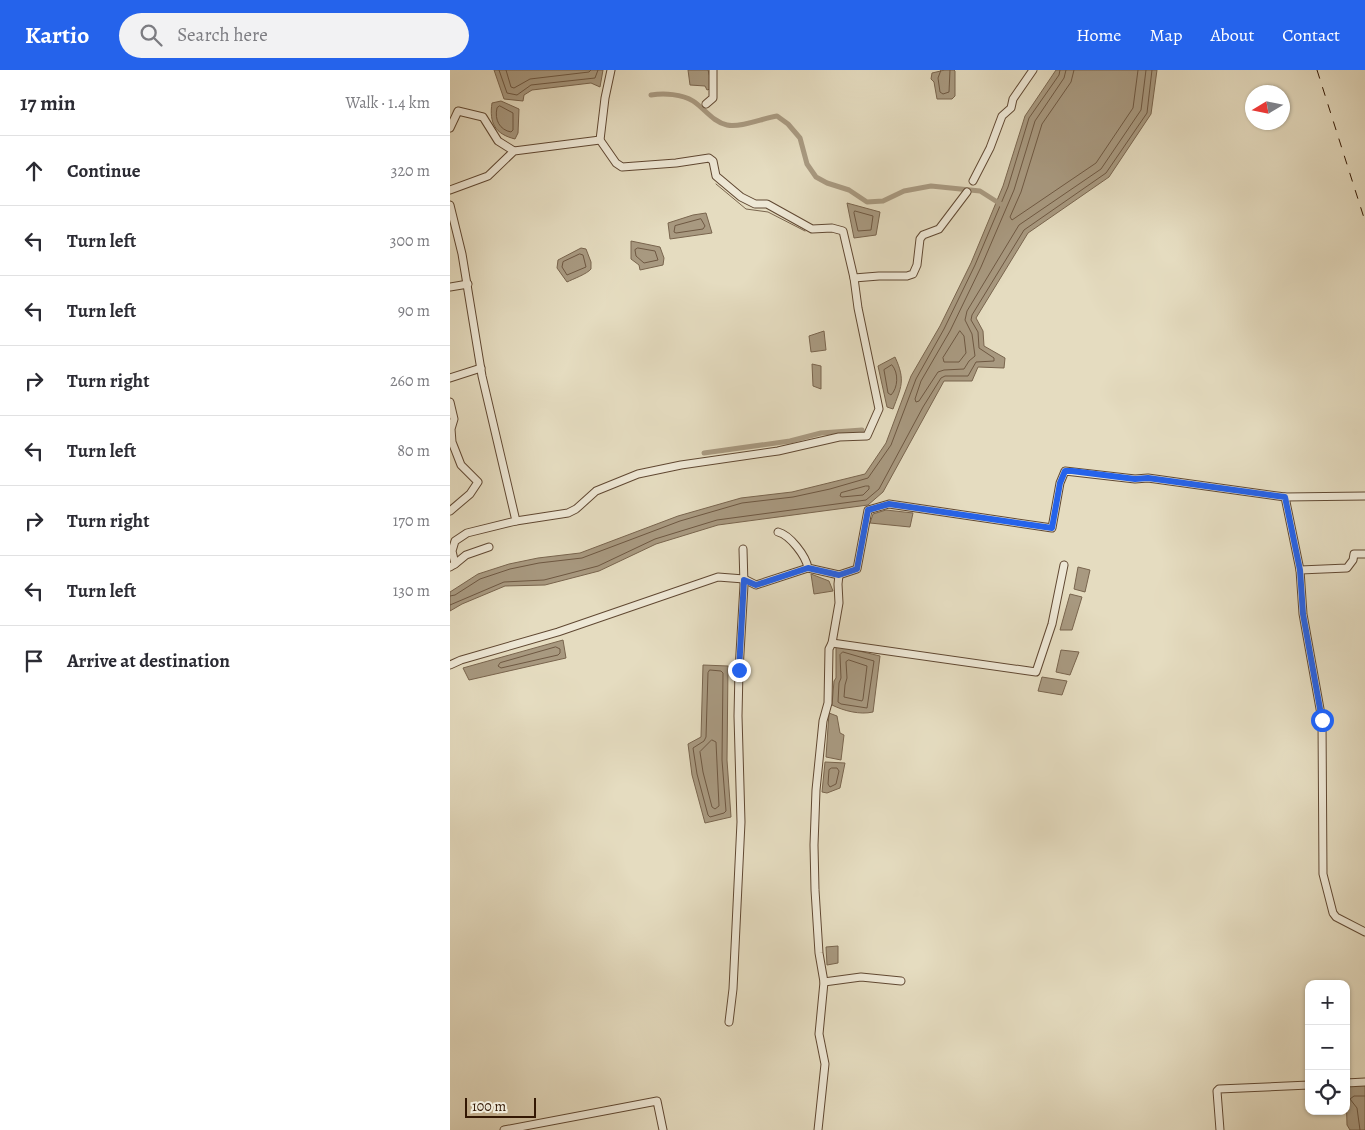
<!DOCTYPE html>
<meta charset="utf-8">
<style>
:root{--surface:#fff;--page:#f2f2f3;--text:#2b2b33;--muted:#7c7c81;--line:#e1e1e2;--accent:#2563eb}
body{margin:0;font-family:Alegreya,serif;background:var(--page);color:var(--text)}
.controls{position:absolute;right:15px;bottom:15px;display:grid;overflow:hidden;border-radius:10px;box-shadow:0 1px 4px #0004}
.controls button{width:45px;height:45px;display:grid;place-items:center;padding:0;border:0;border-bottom:1px solid var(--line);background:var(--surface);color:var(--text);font:25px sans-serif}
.compass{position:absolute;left:795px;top:15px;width:45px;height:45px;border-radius:50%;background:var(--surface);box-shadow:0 1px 4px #0004;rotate:260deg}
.scale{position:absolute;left:15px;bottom:12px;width:71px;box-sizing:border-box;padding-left:5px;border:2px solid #331703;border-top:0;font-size:14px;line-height:18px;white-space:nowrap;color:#331703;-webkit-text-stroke:4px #eee8d6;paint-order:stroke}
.stop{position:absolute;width:15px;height:15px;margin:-11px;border:4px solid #2563eb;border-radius:50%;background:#fff}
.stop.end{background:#2563eb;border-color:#fff;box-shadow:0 1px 5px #0008}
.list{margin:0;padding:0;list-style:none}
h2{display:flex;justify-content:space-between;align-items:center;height:65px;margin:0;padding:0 20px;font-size:21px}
h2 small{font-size:16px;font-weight:400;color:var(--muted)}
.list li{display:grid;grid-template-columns:32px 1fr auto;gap:15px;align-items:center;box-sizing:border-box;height:70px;padding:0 20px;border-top:1px solid var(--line)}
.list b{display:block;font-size:19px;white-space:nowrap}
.list em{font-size:16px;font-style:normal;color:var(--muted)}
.icon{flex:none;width:28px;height:28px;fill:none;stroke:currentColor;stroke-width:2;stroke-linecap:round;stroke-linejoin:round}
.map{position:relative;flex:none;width:915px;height:1060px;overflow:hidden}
header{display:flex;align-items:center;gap:30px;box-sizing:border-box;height:70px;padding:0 25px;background:var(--accent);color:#fff}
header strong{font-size:24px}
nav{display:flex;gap:28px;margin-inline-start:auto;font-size:18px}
.search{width:350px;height:45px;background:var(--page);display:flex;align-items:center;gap:12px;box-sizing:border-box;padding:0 18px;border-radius:28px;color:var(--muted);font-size:19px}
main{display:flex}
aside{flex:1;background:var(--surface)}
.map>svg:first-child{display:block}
.water{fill:#a89980;stroke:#79654e}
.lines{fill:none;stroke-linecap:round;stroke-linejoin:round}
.shore{stroke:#6e5842;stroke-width:1}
.stream{stroke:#79654e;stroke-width:1}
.canal{stroke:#a89980;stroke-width:5}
.minor-casing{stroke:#604832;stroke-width:9}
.minor{stroke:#eee8d6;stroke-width:7}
.rail{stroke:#331703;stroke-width:1;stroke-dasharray:9 9;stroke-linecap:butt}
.route{stroke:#2563eb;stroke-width:6}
</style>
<header>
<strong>Kartio</strong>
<div class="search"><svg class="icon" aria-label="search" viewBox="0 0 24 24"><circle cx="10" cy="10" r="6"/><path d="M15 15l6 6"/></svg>Search here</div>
<nav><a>Home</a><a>Map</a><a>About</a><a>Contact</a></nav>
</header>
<main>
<aside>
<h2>17 min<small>Walk · 1.4 km</small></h2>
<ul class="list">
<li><svg class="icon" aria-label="ahead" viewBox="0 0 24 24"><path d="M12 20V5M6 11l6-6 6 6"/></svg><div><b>Continue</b></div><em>320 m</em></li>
<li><svg class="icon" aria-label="left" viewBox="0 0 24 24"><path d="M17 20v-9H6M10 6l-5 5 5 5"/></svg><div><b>Turn left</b></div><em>300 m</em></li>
<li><svg class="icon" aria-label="left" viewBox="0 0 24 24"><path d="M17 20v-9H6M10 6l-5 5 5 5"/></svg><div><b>Turn left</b></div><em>90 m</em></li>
<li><svg class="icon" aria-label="right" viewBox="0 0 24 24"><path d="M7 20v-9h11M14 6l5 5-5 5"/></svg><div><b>Turn right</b></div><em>260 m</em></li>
<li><svg class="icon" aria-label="left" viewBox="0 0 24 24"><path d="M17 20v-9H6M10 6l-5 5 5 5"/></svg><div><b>Turn left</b></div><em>80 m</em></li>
<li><svg class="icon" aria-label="right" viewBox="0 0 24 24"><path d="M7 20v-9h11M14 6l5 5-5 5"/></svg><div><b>Turn right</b></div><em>170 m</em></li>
<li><svg class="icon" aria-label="left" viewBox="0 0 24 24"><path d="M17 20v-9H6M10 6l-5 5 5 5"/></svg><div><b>Turn left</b></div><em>130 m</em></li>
<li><svg class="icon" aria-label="arrive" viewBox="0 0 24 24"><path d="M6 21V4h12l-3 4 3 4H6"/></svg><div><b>Arrive at destination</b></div></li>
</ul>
</aside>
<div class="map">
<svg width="915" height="1060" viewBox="0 0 915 1060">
<rect width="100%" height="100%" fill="#e5dcc0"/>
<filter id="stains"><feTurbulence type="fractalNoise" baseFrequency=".004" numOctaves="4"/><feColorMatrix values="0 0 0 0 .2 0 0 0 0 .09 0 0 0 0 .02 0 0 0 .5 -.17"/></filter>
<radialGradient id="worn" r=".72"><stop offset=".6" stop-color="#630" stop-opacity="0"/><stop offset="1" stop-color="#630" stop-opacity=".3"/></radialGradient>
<g class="water">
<polygon points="44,0 153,0 150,17 141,13 82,20 74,25 73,31 54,29"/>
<polygon points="238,0 258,0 262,15 260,19 257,20 255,16 240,15"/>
<polygon points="495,0 504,0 505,1 505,26 502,29 487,29 484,12 481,9 482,3"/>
<polygon points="606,0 707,0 701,44 659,107 578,163 526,248 533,261 534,276 555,288 554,298 528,297 522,311 494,311 433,422 418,435 268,455 206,474 149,501 95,515 55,516 12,534 0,541 0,522 28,504 59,494 88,488 130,483 228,446 291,428 342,422 415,404 436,373 461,306 490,256 521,193 553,116 575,46"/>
<path d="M51,31L69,39L68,63L65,69C45,64 39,53 42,33Z"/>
<polygon points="397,133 430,142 426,165 404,168"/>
<polygon points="256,143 262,163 220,169 218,153 243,145"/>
<polygon points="181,171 210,177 214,188 213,195 190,200 189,195 181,189"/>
<path d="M131,178L136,179L141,192V199C137,204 123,209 117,212L107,198L108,190Z"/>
<polygon points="374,261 376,280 361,282 359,266"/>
<path d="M445,287C456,311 451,317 443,339L437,337L428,296Z"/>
<polygon points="362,294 371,296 371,319 363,316"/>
<polygon points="436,440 463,443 460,457 420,453 423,444"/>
<polygon points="628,497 640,500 635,522 624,519"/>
<polygon points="361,504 379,511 383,521 364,524"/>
<polygon points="620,524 632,527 622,560 610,560"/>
<polygon points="113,570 116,588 19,610 13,598"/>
<path d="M388,576L430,586L423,642C410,645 394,641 382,635L384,611L386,608V577Z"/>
<polygon points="611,580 629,582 620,605 606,602"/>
<polygon points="253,595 278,596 277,690 281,747 255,753 242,705 238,674 251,667"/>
<polygon points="592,607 617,611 612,625 588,621"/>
<polygon points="379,643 387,646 390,663 394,665 391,690 376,687"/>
<polygon points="375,692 395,693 390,718 377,723 372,722"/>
<polygon points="388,876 388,893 377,895 376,877"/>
<polygon points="901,1015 915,1015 915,1060 900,1060 897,1055 896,1020 897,1017"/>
</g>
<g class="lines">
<g class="shore">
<polyline points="49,0 57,23 67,25 81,15 145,8 148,0"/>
<polyline points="56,0 61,17 64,18 80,9 139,2 141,0"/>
<polyline points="491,0 488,8 490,22 493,24 499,22 500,0"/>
<polyline points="616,0 614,8 585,51 564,120 531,197 500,261 471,311 465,329 466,332 469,331 488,302 494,300 514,299 519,291 525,286 522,264 515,250 517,241 569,155 651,99 691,40 696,0"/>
<polyline points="624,0 621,12 592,54 571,122 560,147 562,150 646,93 683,38 688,0"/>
<path d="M50,36L63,43V60L61,62C50,60 44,50 47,38Z"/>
<polygon points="405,141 423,146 421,160 408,161 404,143"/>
<polygon points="251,149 255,156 253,159 226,163 224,162 225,156"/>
<polygon points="188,178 205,181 208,190 194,193 186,186 185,180"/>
<polygon points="130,184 133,185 136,197 117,205 112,197 113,192"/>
<polygon points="510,261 514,266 516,283 509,292 494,292 493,288"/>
<path d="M442,295C449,303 448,318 441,325L438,323L434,300Z"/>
<polygon points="416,416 419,416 419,419 413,425 392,427 390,426 391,423"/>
<polyline points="0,526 5,525 30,509 60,499 89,493 132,488 230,451 292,433 343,427 380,419 418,408 441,375 466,309 494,259 525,195 558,117 579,48 609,5 610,0"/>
<polyline points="0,535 54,512 94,510 148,496 205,469 267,450 416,430 429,419 473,337 491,308 495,306 518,306 526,292 544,291 544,288 529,278 528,262 521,250 522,245 574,160 656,103 697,43 702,0"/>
<polygon points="106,577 110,579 110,583 108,585 51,598 48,596 50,593"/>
<polygon points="393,582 424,591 417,638 391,634 388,632 389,613 391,608 390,585"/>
<polygon points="399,590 417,596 413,629 412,631 394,627 395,615 397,608 396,592"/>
<polygon points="260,600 271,601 273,603 272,690 276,741 274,743 260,747 258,745 247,704 243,678 254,671 256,667 258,603"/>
<polygon points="262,670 266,672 269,736 265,739 262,737 253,702 250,682"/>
<polygon points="382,698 387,698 389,701 386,714 380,717 378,714 379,700"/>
<polyline points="910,1060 907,1038 900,1029 904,1026 915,1026"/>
</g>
<polyline class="stream" points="266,114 296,139 318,142 355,161"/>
<g class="canal">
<path d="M201,25C214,23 232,24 243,31C254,38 263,52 277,55C291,58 313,48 327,46L338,54L350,68L357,94L366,107L377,113L399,120L417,132L433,131L454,121L481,116L530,121L552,135"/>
<polyline points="254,383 340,371 371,363 412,360"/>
</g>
<defs>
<g id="minor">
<polyline points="256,34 263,28 263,0"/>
<polyline points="0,58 8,41 33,47 48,71 64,81"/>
<polyline points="523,111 540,78 552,46 561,38 563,29 583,0"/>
<polyline points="0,120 38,106 64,81 150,70"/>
<polyline points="0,135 12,184 32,306 66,451 17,463 5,471 2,481 5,494 0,497"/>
<polyline points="404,208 429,206 457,206 463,204 467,195 470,169 473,165 489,159 517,122"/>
<polyline points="0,217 18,214"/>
<polyline points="0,308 31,298"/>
<polyline points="0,332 4,349 1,359 2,372 11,395 28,412 20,424 0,441"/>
<polyline points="835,427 850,500 853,544 872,650 873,804 883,843 886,847 915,862"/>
<polyline points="66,451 118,443 126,439 146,421 188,404 231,395 328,381 389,367 417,366 429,339 408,238 404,208 393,161 382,158 362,159 317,134 305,134 291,127 266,106 263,91 259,88 226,93 172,97 166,93 150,70 155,28 161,0"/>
<path d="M328,462C340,465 356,486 358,498"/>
<polyline points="5,494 16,485 39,477"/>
<polyline points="850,500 897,498 903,490 904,484 915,484"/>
<polyline points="382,573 586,602 602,554 614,495"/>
<polyline points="0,595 11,590 108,562 268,507 294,509 306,515 358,498 389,505 407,499 418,440 439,434 602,458 610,413 615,401 685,409 698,408 835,427 915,426"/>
<polyline points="374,912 411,907 451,911"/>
<polyline points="279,952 283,919 291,752 288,646 289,600 294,515 293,479"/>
<polyline points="896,1013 915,1012"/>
<polyline points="54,1060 207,1031 213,1060"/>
<polyline points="368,1060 375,994 369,964 374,912 369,883 365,820 364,775 366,720 373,651 378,633 379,579 382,573 389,533 388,514 389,505"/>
<polyline points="770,1060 767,1021 769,1019 859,1015"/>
</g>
</defs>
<use href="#minor" class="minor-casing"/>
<use href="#minor" class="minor"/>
<polyline class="rail" points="867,0 915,151"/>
</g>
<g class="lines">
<polyline class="route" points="289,600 294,510 306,515 358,498 389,505 407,499 418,440 439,434 602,458 610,413 615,401 622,401 685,409 698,408 835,427 850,500 853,544 872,650"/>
</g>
<rect width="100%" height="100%" filter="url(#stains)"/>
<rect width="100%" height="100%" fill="url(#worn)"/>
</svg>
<div class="controls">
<button>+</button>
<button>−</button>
<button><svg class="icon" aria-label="locate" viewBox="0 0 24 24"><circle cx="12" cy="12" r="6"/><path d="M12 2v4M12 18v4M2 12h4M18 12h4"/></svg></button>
</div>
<svg class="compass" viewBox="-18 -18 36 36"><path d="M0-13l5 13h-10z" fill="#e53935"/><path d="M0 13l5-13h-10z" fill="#7c7c81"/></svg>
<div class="scale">100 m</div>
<div class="stop" style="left:872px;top:650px"></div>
<div class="stop end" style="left:289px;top:600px"></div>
</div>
</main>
